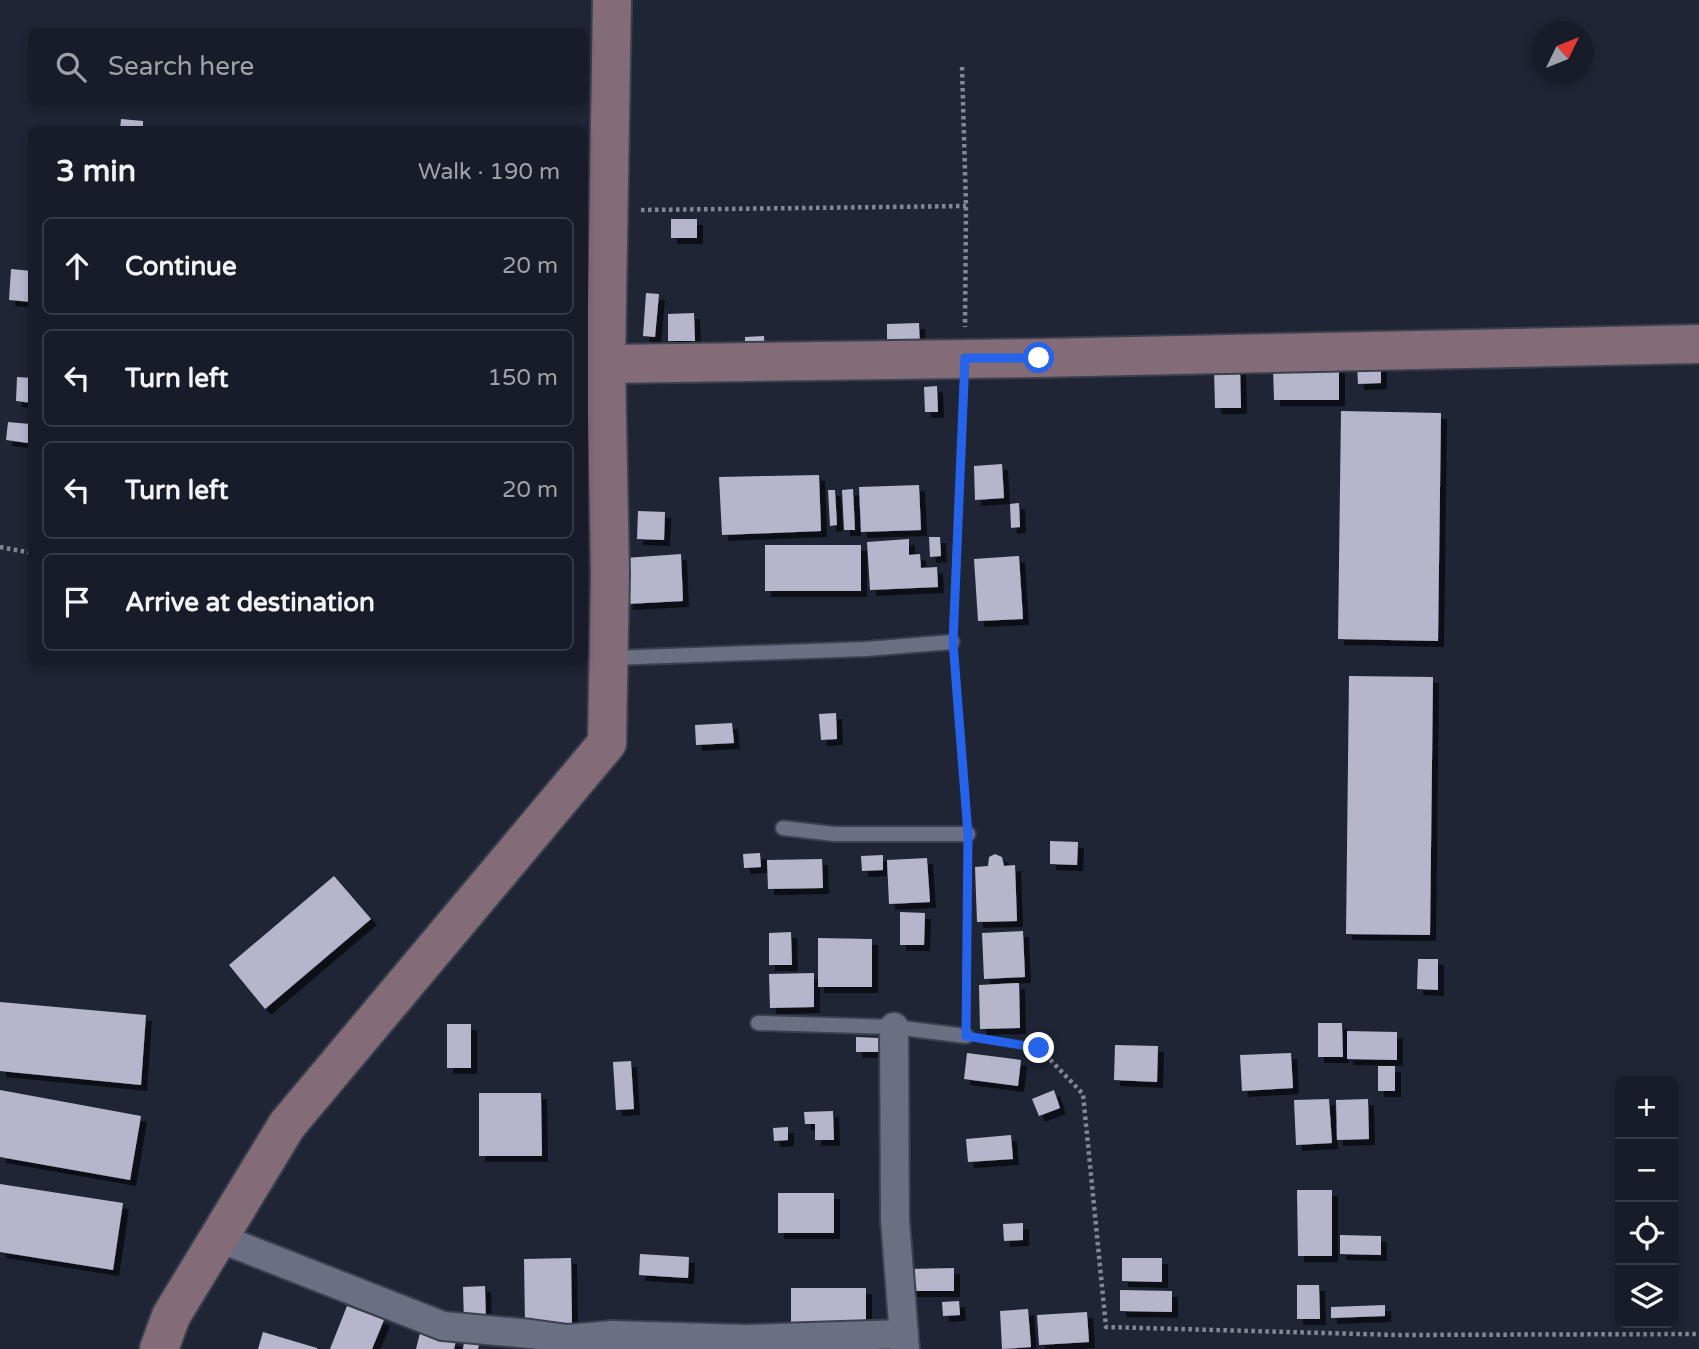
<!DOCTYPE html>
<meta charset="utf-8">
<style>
:root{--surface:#171c28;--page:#202530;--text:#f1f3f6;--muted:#9ea1a8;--line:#363a45}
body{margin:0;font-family:"Varela Round",sans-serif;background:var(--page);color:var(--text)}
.controls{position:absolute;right:21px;bottom:21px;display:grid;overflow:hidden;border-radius:10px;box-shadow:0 4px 10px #0003}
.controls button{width:63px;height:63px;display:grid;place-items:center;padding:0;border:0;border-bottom:2px solid var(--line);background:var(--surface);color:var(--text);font:35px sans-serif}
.compass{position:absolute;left:1531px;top:21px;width:63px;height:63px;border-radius:50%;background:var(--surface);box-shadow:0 4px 10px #0003;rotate:47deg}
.stop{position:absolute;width:21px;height:21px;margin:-16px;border:5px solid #2563eb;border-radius:50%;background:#fff}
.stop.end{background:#2563eb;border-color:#fff;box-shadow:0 2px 7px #0008}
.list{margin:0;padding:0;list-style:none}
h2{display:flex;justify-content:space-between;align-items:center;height:91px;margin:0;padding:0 28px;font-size:30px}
h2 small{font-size:23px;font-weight:400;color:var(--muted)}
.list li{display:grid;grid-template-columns:46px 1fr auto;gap:21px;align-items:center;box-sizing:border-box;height:98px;margin:0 14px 14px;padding:0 14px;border:2px solid var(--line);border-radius:10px}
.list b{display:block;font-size:26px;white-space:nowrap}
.list em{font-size:23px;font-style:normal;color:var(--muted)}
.icon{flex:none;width:38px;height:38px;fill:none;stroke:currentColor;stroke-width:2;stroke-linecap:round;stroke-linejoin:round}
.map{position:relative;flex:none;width:1699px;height:1349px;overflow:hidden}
.search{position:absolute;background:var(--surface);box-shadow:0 4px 10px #0003;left:28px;top:28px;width:560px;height:77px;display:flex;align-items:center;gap:18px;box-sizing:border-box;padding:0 24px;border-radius:10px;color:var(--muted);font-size:26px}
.panel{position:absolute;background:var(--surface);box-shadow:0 4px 10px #0003;left:28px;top:126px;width:560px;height:539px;border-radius:10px}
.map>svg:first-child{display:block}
.building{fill:#b5b6cc;filter:url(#shadow)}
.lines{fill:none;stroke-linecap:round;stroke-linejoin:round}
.lane-casing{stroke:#3b404e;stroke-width:18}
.street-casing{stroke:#3b404e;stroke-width:32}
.secondary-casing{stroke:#3b404e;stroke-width:42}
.path{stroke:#828794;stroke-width:4.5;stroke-dasharray:3.5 3.5;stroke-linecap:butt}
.lane{stroke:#697083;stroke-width:14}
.street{stroke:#697083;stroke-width:28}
.secondary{stroke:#836b77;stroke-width:38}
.route{stroke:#2563eb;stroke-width:9}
</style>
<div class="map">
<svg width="1699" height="1349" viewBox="0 0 1699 1349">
<defs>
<filter id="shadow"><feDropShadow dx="6" dy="6" stdDeviation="0" flood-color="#0009"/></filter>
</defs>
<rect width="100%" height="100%" fill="#1f2535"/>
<g class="building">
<polygon points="121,119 143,121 143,130 120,130"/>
<rect x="671" y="219" width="26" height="19"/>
<polygon points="11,269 32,271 32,302 9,300"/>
<polygon points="646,293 659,294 655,337 643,336"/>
<polygon points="694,313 695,341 668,341 668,314"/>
<polygon points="919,323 920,348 887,349 887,324"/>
<polygon points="764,336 765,357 745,358 745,337"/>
<polygon points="1381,363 1381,383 1358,384 1357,364"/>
<polygon points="1240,367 1241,408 1215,408 1214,368"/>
<polygon points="1273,367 1339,367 1339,400 1274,400"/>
<polygon points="17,377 32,378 32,403 16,401"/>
<polygon points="937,386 938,412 925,412 924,387"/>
<polygon points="1341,411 1441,413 1438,641 1338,639"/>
<polygon points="8,422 30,424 28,443 6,440"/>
<polygon points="1002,464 1004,498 975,500 974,466"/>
<polygon points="819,475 821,531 722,535 719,477"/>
<polygon points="919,485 921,530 861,532 859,487"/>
<polygon points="853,489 855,530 844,530 842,490"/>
<polygon points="828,490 835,490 837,525 830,526"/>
<polygon points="1019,503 1020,527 1011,528 1010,504"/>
<polygon points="638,511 665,512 664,540 637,539"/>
<polygon points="929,537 940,537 941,556 930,557"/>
<polygon points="909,539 909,555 920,554 921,568 937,567 938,587 870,590 867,542"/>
<rect x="765" y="545" width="96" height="46"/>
<polygon points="681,554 683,601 627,604 625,558"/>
<polygon points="1019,556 1023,619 978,621 974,559"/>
<polygon points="1349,676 1433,677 1430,935 1346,934"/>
<polygon points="836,713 837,739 821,740 819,714"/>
<polygon points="732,723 734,743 696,745 695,725"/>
<polygon points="1050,841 1078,842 1077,865 1050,864"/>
<polygon points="760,853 761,867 744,868 743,854"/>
<polygon points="995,854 1002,857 1004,866 1015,865 1017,921 977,922 975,867 988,866 989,857"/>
<polygon points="883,855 883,870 862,871 861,856"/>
<polygon points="927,858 930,902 889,904 887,860"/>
<polygon points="822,859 823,888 768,889 767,860"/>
<polygon points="334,876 371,919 265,1009 229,965"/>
<polygon points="900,912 925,913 924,945 900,945"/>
<polygon points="1023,931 1025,977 984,979 982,933"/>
<polygon points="791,932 792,965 769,965 769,933"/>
<polygon points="818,938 872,939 872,987 818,987"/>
<polygon points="1418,959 1438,959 1438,990 1417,989"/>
<polygon points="814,973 814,1007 770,1008 769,974"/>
<polygon points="1019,983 1020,1028 980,1029 979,985"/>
<polygon points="0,1002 146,1015 141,1085 0,1071"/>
<polygon points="1318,1023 1342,1023 1343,1057 1318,1057"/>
<rect x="447" y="1024" width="24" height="44"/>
<polygon points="1347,1031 1397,1032 1397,1060 1347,1059"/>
<polygon points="856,1037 879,1038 879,1052 856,1052"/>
<polygon points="1115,1045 1158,1046 1157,1082 1114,1080"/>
<polygon points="967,1053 1021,1060 1018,1086 964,1079"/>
<polygon points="1291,1053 1293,1088 1242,1091 1240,1055"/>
<polygon points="631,1061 634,1109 616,1110 613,1062"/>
<rect x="1378" y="1066" width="17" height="25"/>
<polygon points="0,1090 141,1116 130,1180 0,1157"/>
<polygon points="1054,1090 1060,1108 1039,1116 1032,1099"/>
<polygon points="479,1093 541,1093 542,1156 479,1156"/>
<polygon points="1329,1099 1332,1143 1296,1145 1294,1100"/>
<polygon points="1368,1099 1369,1139 1337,1140 1336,1100"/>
<polygon points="833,1111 834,1140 815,1140 815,1124 805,1124 804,1112"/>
<polygon points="788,1127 788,1140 774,1141 773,1128"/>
<polygon points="1011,1135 1013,1159 968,1162 966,1139"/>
<polygon points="0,1184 123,1203 113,1270 0,1252"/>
<polygon points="1297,1190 1332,1190 1332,1256 1298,1256"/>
<rect x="778" y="1193" width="56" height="40"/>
<polygon points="1023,1223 1023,1240 1004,1241 1003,1224"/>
<polygon points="1340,1235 1381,1236 1381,1255 1340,1254"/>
<polygon points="640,1254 689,1257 688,1278 639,1275"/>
<polygon points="571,1258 572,1324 525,1324 524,1259"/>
<polygon points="1122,1258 1162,1258 1162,1282 1122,1281"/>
<polygon points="954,1268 954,1291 910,1291 909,1269"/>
<polygon points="1297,1285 1319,1285 1320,1319 1297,1319"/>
<polygon points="485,1286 486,1322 464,1323 463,1287"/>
<rect x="791" y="1288" width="75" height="43"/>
<polygon points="1120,1290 1172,1291 1172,1312 1120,1311"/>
<polygon points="959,1301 960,1315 943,1316 942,1302"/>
<polygon points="1385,1305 1385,1316 1331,1318 1331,1307"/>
<polygon points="347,1306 384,1320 372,1349 330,1349"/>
<polygon points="1028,1309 1031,1347 1002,1349 1000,1311"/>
<polygon points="1087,1312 1089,1342 1039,1345 1037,1315"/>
<polygon points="263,1332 317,1348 317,1349 258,1349"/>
<polygon points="420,1333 456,1341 454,1349 416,1349"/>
<polygon points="464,1342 479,1345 478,1349 463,1349"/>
</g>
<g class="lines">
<defs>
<g id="lane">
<polyline points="610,658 866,649 952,642"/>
<polyline points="783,828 834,834 968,834"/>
<polyline points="758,1023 894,1027 966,1036"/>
</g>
<g id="street">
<polyline points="894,1027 895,1220 905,1349"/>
<polyline points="219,1238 443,1326 531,1334 568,1339 612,1335 746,1339 904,1334"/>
</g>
<g id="secondary">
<polyline points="606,364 1039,358 1699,344"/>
<polyline points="159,1349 171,1316 287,1125 607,743 610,574 606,364 612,0"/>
</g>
</defs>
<use href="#lane" class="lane-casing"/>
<use href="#street" class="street-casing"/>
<use href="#secondary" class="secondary-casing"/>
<g class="path">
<polyline points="962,67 966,206 965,327"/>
<polyline points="641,210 966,206"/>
<polyline points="0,547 32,553"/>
<polyline points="953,621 964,392"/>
<polyline points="954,661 967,813"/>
<polyline points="967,1016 968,853"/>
<polyline points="986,1039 1039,1048 1083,1094 1106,1327 1397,1335 1699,1334"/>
</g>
<use href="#lane" class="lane"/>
<use href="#street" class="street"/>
<use href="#secondary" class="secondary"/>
</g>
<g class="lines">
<polyline class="route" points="1039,358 965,358 953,642 968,834 966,1036 1039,1048"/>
</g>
</svg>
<div class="controls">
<button>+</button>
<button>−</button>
<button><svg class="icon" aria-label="locate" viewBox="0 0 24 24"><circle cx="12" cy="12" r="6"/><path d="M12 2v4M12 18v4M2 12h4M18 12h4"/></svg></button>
<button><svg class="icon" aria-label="layers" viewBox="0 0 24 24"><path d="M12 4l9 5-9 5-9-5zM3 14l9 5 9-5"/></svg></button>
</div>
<svg class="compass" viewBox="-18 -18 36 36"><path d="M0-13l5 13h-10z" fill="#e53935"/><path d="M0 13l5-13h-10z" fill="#9ea1a8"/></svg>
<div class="stop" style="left:1039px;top:358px"></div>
<div class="stop end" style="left:1039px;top:1048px"></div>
<div class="search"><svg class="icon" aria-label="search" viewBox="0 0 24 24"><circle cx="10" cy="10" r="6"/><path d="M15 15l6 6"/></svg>Search here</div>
<section class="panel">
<h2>3 min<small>Walk · 190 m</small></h2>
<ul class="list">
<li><svg class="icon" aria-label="ahead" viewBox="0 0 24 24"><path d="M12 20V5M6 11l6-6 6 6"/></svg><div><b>Continue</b></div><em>20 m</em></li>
<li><svg class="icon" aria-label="left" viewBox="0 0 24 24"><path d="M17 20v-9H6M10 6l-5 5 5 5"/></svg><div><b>Turn left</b></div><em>150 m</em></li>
<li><svg class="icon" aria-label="left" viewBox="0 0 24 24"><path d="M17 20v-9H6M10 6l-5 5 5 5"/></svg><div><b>Turn left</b></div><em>20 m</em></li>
<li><svg class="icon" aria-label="arrive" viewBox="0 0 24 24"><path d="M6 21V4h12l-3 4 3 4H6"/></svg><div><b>Arrive at destination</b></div></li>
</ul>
</section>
</div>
